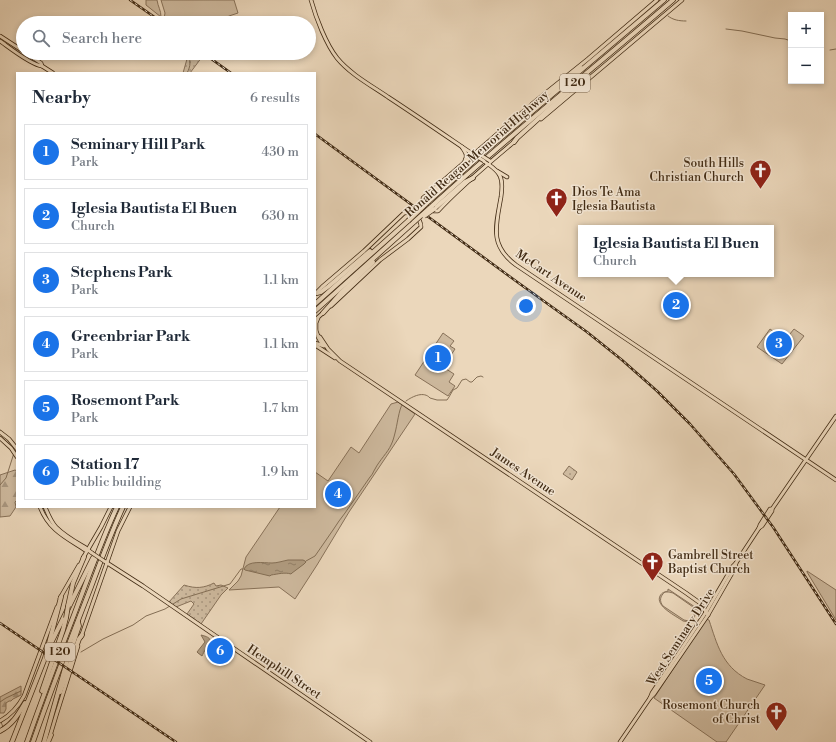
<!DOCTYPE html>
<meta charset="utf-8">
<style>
:root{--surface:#fff;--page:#f6f6f7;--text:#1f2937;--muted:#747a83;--line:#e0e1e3;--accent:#1a73e8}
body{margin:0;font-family:"Libre Bodoni",serif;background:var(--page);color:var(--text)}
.controls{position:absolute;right:12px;top:12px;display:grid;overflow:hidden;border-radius:0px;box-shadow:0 2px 6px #0003}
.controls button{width:36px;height:36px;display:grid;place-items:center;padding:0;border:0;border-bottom:1px solid var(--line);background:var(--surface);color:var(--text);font:20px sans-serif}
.you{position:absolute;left:526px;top:306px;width:14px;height:14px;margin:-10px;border:3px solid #fff;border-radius:50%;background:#1a73e8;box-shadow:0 0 0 6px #1a73e833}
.badge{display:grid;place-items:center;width:26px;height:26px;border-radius:50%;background:var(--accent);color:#fff;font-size:13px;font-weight:700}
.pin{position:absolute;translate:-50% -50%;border:2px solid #fff;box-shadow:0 1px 4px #0006}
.popup{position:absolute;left:578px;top:225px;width:196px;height:52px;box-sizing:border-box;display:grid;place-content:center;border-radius:0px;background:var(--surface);filter:drop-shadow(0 1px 3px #0005);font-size:13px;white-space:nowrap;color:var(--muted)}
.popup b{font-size:15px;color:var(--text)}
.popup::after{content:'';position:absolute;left:50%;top:100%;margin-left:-8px;border:8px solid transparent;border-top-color:var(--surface)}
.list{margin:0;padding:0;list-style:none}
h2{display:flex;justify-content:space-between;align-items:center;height:52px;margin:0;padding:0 16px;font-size:17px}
h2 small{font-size:13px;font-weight:400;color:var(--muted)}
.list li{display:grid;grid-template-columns:26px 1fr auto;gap:12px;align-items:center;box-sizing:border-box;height:56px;margin:0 8px 8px;padding:0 8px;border:1px solid var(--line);border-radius:0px}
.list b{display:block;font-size:15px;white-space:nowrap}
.list p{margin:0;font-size:13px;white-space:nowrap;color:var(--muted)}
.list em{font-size:13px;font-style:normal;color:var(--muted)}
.icon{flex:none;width:22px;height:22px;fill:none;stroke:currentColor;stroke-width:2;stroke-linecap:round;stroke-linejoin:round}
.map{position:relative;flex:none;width:836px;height:742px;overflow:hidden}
.search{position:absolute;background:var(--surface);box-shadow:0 2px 6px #0003;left:16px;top:16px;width:300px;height:44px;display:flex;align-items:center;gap:10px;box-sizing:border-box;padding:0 14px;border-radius:22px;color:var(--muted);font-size:15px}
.panel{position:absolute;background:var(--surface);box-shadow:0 2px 6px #0003;left:16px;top:72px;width:300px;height:436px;border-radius:0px}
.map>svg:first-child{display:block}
.grass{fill:url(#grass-dots);stroke:#88725a}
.forest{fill:url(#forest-firs);stroke:#88725a}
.green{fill:#ceba9f;stroke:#88725a;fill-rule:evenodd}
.water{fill:url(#water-ripples);stroke:#846f56}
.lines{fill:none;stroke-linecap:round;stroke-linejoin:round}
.stream{stroke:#846f56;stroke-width:1}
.major-casing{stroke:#412b14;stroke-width:4.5}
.highway-casing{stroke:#412b14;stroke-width:5.5}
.major{stroke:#ebd7bb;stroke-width:3}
.highway{stroke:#ebd7bb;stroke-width:4}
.rail-casing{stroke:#412b14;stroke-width:2.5}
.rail{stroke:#f2e5d3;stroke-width:1;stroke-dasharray:3;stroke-linecap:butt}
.major-bridge-casing{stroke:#412b14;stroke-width:4.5;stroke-linecap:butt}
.highway-bridge-casing{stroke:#412b14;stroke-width:5.5;stroke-linecap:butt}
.major-bridge{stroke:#ebd7bb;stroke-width:3}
.highway-bridge{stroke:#ebd7bb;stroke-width:4}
.labels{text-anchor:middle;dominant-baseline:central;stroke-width:3;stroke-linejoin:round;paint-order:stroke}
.shield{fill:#f2e5d3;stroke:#76634d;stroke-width:1}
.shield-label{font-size:11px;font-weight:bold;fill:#412b14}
.street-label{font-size:12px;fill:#412b14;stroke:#f2e5d3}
.poi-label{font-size:12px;fill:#412b14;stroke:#f2e5d3;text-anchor:end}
</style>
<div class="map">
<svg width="836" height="742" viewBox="0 0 836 742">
<defs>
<pattern id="grass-dots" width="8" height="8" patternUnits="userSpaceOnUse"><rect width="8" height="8" fill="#ceba9f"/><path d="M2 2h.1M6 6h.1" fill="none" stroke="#a99780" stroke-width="1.8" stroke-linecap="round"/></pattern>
<pattern id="forest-firs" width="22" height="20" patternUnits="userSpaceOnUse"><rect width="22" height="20" fill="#ceba9f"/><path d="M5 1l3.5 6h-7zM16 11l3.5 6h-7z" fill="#a99780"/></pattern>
<pattern id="water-ripples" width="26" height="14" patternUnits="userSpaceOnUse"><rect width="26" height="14" fill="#b19d82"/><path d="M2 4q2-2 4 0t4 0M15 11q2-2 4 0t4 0" fill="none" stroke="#928069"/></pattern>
</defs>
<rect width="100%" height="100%" fill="#ebd7bb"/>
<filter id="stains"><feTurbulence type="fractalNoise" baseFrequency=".005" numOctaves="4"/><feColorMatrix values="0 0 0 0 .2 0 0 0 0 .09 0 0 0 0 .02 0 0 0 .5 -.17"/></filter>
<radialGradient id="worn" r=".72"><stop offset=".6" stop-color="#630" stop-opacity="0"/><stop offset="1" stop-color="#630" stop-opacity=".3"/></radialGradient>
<g class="grass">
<polygon points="179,53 197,53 202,57 190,73 183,73 187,59"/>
<polygon points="569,466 577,472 572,480 563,474"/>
<path d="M214,583L216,586L221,585L228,588L221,595L201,624L187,614L194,604L191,601L176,607L169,602L184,585C196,589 204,588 214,583Z"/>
</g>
<g class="forest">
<polygon points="15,470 17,471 17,500 15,502 16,507 10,516 0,517 0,475"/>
<polygon points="21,686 21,695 13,699 11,701 9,701 6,703 6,709 4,713 0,713 0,697"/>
</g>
<g class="green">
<path d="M146,0H157C158,7 161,10 161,17L146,5Z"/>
<polygon points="161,0 234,0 238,13 229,16 218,23 170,23 164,19 165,13"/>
<polygon points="770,329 785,340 794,329 804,336 782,364 757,347"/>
<polygon points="443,333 454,341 450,346 455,349 443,367 454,374 449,382 455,386 448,396 415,375"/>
<polygon points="398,402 415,414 349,512 317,565 295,599 279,587 229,590 238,581 241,576 246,557 280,507 315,507 315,472 328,481 351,447 359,453 391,404"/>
<polygon points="807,571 836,590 836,620 807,572"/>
<path d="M668,589L698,609V610L695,609C697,617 692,623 683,621C676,616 655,606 660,596C662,592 665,592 668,591ZM665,592H669L673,593L693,607L695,612L693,618L689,621L684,620L663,606C659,601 660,596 665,592Z"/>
<path d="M706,619L709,620C717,644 722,666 747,679C753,681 759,683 765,685L726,742H717L654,698Z"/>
</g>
<g class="water">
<path d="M288,560H303L305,561L306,562L304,564L292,573L291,574C285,572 278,574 271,575L270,576L245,570L244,569C248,560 263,563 272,563C277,563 283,561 288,560Z"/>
<path d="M201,635C213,638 211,640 206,649C204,651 203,654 202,656L198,653L197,652L205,642Z"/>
</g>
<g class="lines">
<g class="stream">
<path d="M668,16C673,20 679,21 686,21"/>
<polyline points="159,23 161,19"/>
<polyline points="726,29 742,31 775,38 785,39 791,41"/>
<polyline points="830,50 836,49"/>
<polyline points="821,52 823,52"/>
<path d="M187,73C191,66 191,60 187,53"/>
<path d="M406,401C413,396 424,391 430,398L437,400H447L449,397L453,390L457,388L462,380L466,379L470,382H472L477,377L481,376L483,377"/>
<polyline points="0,485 6,478 14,453"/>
<path d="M306,561L315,556L333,530L339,521L345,513L370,477C373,474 373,472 375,469C379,461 388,452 391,445C393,441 394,437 395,433C397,426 399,409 402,405"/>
<polyline points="81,652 103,639 133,625 146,616 165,609 181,599 230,584 241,569 243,569"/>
<polyline points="0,702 6,698 21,691"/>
<polyline points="1,722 3,727 2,728"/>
</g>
<defs>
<g id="major">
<path d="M311,0C316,18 326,44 337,58C350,74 372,86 388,97C417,116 446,136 474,155"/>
<polyline points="0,36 23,51"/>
<path d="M0,41C10,48 31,65 42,66"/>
<polyline points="26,53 41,63 42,66 53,73"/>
<polyline points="532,104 588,59 657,0"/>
<polyline points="541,119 682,0"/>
<path d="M515,141C489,163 462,185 438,211H434L423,204V198L429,193L517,117"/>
<path d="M462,147C465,152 468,155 465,160"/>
<path d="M484,161C489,165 497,169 500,176C503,182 502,190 501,197C496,226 489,245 516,265L836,480"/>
<polyline points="497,171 507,177"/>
<path d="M315,294L322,287L364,251L404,213C413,211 421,219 421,227L408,239L380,260L331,306"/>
<polyline points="315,320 324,312"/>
<polyline points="315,328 318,336 318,337 322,344 324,344"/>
<polyline points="316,330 316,323 318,318"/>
<polyline points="318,336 320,337 328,349 340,361 686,593 700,603 708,615"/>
<polyline points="315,343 324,346"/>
<polyline points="315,345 335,358"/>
<polyline points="0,432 9,439 17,449"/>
<polyline points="0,438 11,448 17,457"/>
<path d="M40,507C49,530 65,537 85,550H88"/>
<path d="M45,507C48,514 51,522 56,527C65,536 76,542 86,548L88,550L92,553"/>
<polyline points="759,528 760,525 770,509 772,509 836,416"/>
<polyline points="83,558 101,527 111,507"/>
<polyline points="104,561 143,586 370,742"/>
<polyline points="60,598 79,565"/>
<polyline points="81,637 118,531 130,507"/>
<polyline points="650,698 652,693 706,612 733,566 736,563 759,528 762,526 772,511 772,509"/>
<path d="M0,721C11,715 18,707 24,696L57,607"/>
<polyline points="50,736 56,716 78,646"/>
<polyline points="620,742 650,698 654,694 708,615 735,568 736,563"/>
</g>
<g id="highway">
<polyline points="516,118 581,68"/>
<polyline points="514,142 517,138 568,92"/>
<polyline points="426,200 460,169 465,162"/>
<polyline points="429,201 483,153 664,0"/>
<path d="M433,205C511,134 593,69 673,0"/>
<polyline points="434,209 465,182 473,178"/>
<polyline points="317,293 321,292 329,286 370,251"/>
<polyline points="315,304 408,221"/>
<polyline points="315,311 414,222"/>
<polyline points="323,313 340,294 373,262"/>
<polyline points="68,606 73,583 84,557"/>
<polyline points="51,643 93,558"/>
<polyline points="42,691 63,630 66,618"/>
<polyline points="60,692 79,639 82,635"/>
<path d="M0,731C12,725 18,715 25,703"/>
<polyline points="12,742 45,658 53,628 61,597"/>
<path d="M27,742C43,696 60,652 77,607C90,573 102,539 117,507"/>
<path d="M33,742C51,690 71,638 91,587C101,560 111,533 123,507"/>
<polyline points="44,742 67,661 79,626 78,622"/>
<polyline points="48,742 51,735"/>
</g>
</defs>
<use href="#major" class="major-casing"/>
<use href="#highway" class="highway-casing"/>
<use href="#major" class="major"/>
<use href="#highway" class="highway"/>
<defs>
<g id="rail">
<polyline points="130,0 163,23"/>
<polyline points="203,53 231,73"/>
<polyline points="315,134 520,284 587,332 622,360 657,391 690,424 734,474 773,527 836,624"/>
<polyline points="0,623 176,742"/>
</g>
</defs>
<use href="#rail" class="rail-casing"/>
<use href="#rail" class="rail"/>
<defs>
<g id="major-bridge">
<polyline points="479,154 490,161"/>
<polyline points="476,156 484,161"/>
<polyline points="92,553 104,561"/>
</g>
<g id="highway-bridge">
<polyline points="414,212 426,200"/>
<polyline points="424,216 434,209"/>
<polyline points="408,221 429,201"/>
<polyline points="414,222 433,205"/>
<polyline points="66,618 68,606"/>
</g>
</defs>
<use href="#major-bridge" class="major-bridge-casing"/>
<use href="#highway-bridge" class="highway-bridge-casing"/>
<use href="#major-bridge" class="major-bridge"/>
<use href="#highway-bridge" class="highway-bridge"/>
</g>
<defs>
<symbol id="church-pin" viewBox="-11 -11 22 30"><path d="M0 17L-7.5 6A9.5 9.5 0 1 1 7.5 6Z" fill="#8f2418" stroke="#f2e5d3"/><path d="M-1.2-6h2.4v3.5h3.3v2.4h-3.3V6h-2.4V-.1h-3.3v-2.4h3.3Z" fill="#fff"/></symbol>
</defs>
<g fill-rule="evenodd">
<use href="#church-pin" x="748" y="158" width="25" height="34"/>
<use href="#church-pin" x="544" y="186" width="25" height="34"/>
<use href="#church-pin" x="640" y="550" width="25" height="34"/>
<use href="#church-pin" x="764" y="700" width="25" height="34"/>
</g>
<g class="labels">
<g class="shield">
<rect x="560" y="74" width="30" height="18" rx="3"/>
<rect x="45" y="643" width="30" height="18" rx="3"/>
</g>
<g class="shield-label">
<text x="575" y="83">I 20</text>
<text x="60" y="652">I 20</text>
</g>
<g class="street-label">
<text transform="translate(477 154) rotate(-41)">Ronald Reagan Memorial Highway</text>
<text transform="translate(551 276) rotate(34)">McCart Avenue</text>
<text transform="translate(523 472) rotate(34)">James Avenue</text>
<text transform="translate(681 637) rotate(-57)">West Seminary Drive</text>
<text transform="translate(284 672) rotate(34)">Hemphill Street</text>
</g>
<g class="poi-label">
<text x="744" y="163">South Hills<tspan x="744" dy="14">Christian Church</tspan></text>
<text x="572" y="192" text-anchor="start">Dios Te Ama<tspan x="572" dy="14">Iglesia Bautista</tspan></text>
<text x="668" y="555" text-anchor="start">Gambrell Street<tspan x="668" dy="14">Baptist Church</tspan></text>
<text x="760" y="705">Rosemont Church<tspan x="760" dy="14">of Christ</tspan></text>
</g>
</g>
<rect width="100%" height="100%" filter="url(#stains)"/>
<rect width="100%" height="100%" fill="url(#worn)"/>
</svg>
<div class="controls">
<button>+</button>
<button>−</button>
</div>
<div class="you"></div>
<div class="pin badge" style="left:438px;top:358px">1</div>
<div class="pin badge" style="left:676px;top:305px">2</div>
<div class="popup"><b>Iglesia Bautista El Buen</b>Church</div>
<div class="pin badge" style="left:779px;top:344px">3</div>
<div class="pin badge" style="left:338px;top:494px">4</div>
<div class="pin badge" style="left:709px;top:681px">5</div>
<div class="pin badge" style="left:220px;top:651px">6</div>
<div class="search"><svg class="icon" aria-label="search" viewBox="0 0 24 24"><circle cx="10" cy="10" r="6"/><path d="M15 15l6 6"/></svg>Search here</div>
<section class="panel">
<h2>Nearby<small>6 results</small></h2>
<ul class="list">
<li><span class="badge">1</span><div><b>Seminary Hill Park</b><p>Park</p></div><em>430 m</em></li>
<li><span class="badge">2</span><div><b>Iglesia Bautista El Buen</b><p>Church</p></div><em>630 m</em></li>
<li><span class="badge">3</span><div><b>Stephens Park</b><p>Park</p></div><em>1.1 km</em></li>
<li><span class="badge">4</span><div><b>Greenbriar Park</b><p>Park</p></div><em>1.1 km</em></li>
<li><span class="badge">5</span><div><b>Rosemont Park</b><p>Park</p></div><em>1.7 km</em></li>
<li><span class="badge">6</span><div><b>Station 17</b><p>Public building</p></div><em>1.9 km</em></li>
</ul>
</section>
</div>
